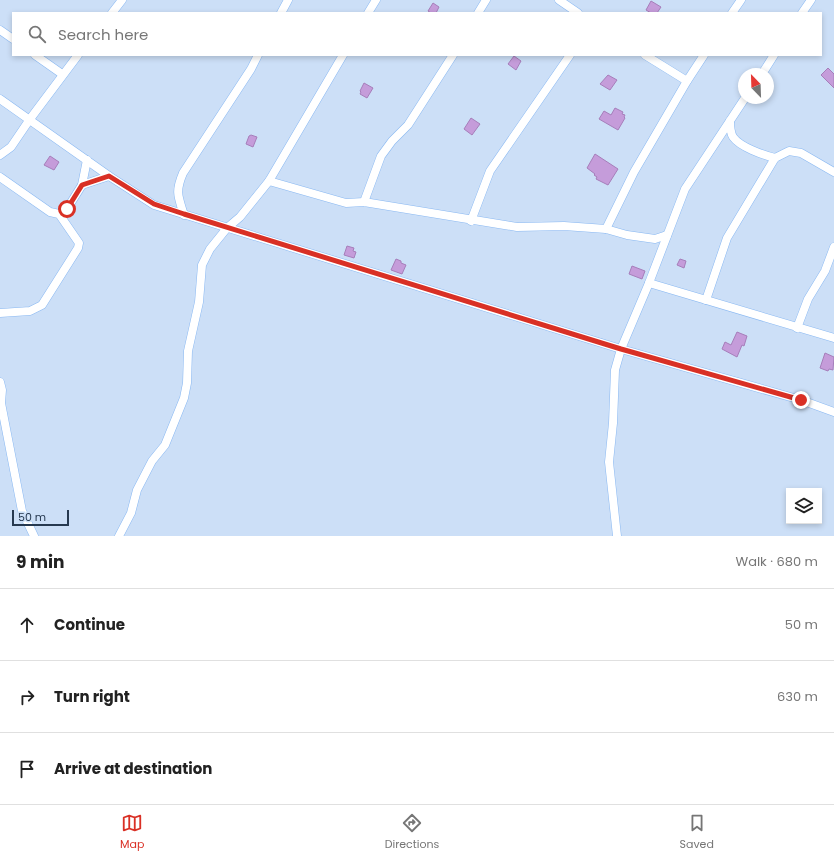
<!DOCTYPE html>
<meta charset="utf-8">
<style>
:root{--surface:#fff;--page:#f6f6f6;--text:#222;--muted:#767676;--line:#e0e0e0;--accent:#d93025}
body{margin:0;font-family:Poppins,sans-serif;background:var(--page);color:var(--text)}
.controls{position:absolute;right:12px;bottom:12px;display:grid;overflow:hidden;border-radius:0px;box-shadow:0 2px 6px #0003}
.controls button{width:36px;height:36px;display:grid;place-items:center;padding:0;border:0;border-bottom:1px solid var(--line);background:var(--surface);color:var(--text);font:20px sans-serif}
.compass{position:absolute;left:738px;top:68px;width:36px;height:36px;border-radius:50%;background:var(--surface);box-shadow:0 2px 6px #0003;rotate:337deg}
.scale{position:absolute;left:12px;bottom:10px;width:57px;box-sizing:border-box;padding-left:4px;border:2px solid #263950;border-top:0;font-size:11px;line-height:14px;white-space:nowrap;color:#263950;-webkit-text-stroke:3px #ccdff7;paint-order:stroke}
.stop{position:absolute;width:12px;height:12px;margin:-9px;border:3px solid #d93025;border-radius:50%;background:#fff}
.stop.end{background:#d93025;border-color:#fff;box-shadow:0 1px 4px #0008}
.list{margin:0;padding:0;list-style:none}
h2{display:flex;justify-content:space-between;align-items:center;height:52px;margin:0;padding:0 16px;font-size:17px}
h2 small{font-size:13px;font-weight:400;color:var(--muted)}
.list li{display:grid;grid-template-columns:26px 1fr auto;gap:12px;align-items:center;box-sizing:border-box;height:72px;padding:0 16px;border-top:1px solid var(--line)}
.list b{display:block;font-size:15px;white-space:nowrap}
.list em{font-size:13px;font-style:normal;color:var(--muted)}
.icon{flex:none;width:22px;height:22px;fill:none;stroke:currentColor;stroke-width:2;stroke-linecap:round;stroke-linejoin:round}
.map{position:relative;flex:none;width:834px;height:536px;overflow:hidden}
.search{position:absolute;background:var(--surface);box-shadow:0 2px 6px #0003;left:12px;right:12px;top:12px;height:44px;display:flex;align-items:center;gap:10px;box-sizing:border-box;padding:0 14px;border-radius:0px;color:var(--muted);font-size:15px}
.sheet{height:268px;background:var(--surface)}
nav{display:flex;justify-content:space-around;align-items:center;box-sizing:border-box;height:56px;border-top:1px solid var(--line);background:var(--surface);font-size:11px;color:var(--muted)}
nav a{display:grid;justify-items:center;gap:2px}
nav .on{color:var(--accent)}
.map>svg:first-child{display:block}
.building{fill:#c59cda;stroke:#a67eba}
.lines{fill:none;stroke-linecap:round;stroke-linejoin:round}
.minor-casing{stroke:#89b8f2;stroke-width:9}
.minor{stroke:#fff;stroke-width:8}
.route{stroke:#d93025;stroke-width:5}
</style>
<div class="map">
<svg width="834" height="536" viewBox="0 0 834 536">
<rect width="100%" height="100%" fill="#ccdff7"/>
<g class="building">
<polygon points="651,1 661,7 657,13 651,13 646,10"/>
<polygon points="433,3 439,7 436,13 431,13 428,11"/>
<polygon points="514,56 521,61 516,70 508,64"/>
<polygon points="828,68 834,74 834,88 821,75"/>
<polygon points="608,75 617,80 610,90 600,84"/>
<polygon points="364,83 373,88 367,98 360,94 361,92 360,91"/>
<polygon points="615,108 623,112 622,114 625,115 624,117 625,118 618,130 599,119 604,111 611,115"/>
<polygon points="471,118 480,124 472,135 464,129"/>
<polygon points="251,135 257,137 253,147 246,144 249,136"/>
<polygon points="595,154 618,169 608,185 596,179 597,177 594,175 595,174 587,168"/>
<polygon points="50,156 59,162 54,170 44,165"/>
<polygon points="347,246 354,248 353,251 356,252 354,258 344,255"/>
<polygon points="396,259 401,261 401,263 406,265 402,274 391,270"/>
<polygon points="680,259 686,261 684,268 677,265"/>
<polygon points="632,266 645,271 642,279 629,274"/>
<polygon points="737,332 747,336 744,346 742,345 737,357 722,349 725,342 731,345"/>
<polygon points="825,353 834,357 833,370 829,369 828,371 820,368"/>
</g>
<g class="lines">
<defs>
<g id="minor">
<polyline points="559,0 578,13"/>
<polyline points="112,13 122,0"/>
<polyline points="281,13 288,0"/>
<polyline points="368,13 376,0"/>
<polyline points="478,13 486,0"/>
<polyline points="732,13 741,0"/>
<polyline points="802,13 811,0"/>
<polyline points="0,30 13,39"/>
<polyline points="35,55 62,74"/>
<polyline points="645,55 687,81"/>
<polyline points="762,74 774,55"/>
<polyline points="0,99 109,176 154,205 621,349 801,400 834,412"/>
<path d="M730,121C730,127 730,132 733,137C740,147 763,155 775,158"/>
<polyline points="0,155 11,147 30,119 78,55"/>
<polyline points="0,177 50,212 59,214 79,243 78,248 42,305 30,311 0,313"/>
<polyline points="269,181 346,203 364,202 517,227 564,226 606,229 627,235 655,239 667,235"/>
<polyline points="82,185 87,160"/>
<polyline points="364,202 381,156 392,141 408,125 453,55"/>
<polyline points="59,214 67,209 82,185 109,176"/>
<path d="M184,215C178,196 175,192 183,173L251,69L258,55"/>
<polyline points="471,221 490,171 570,55"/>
<polyline points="606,229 634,172 687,81 704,55"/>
<polyline points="649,283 834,338"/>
<polyline points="706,300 727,238 775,158 789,151 801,153 834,172"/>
<polyline points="797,328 808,299 825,271 834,247"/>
<polyline points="0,382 2,390 1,403 22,511 34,536"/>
<polyline points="119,536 131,513 137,490 152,461 165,445 184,398 187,383 188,351 199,302 202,265 210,249 227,228 240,217 269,181 343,55"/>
<polyline points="617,536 609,462 613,423 615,370 621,349 649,283 685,189 745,98"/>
</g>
</defs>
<use href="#minor" class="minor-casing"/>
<use href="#minor" class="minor"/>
</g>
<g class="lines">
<polyline class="route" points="67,209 82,185 109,176 154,204 184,214 621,349 801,400"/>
</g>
</svg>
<div class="controls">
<button><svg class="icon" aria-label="layers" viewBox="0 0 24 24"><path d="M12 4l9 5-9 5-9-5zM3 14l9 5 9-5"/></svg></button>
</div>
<svg class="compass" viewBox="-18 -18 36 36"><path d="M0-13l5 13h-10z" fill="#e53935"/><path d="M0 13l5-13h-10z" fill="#767676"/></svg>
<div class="scale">50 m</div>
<div class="stop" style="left:67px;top:209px"></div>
<div class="stop end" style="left:801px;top:400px"></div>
<div class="search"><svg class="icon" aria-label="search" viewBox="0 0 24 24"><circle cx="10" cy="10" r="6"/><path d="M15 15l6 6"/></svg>Search here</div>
</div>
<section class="sheet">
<h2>9 min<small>Walk · 680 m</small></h2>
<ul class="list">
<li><svg class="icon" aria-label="ahead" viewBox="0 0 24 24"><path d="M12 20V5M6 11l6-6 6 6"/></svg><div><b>Continue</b></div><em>50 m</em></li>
<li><svg class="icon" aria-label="right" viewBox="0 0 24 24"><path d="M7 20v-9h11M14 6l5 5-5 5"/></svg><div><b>Turn right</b></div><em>630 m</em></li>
<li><svg class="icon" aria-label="arrive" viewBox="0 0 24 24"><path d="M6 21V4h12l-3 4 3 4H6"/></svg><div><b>Arrive at destination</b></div></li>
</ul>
</section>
<nav>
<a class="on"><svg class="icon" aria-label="map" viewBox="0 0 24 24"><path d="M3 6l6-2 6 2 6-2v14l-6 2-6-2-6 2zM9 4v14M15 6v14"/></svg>Map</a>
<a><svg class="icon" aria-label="directions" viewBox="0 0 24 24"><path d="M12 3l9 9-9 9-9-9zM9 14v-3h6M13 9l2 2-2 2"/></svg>Directions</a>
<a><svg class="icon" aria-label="saved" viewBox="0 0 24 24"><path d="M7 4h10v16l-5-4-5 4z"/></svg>Saved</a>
</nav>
